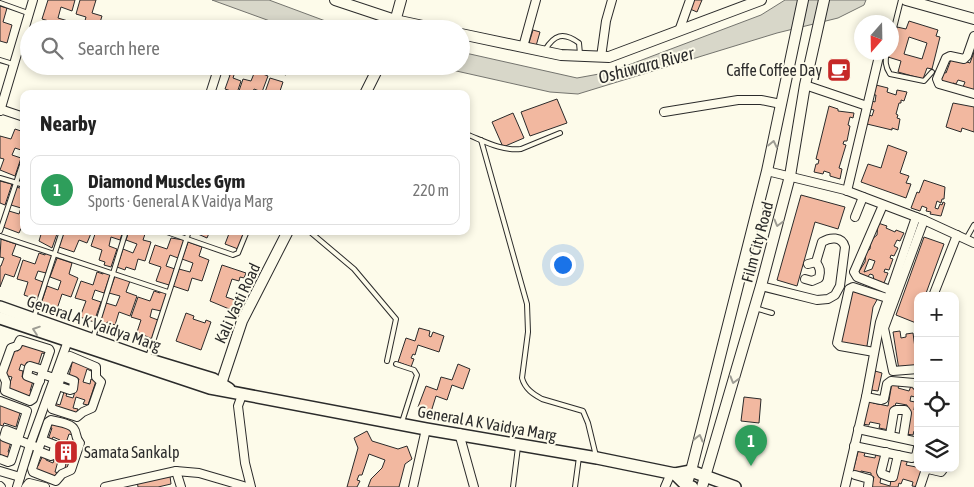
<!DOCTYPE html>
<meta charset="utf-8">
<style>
:root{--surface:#fff;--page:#f6f6f6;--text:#222;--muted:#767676;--line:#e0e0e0;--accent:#d93025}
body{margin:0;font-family:"Asap Condensed",sans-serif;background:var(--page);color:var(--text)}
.controls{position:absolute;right:15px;bottom:15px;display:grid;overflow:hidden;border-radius:10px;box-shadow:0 2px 8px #0003}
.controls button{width:45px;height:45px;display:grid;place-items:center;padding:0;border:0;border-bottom:1px solid var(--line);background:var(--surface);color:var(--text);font:25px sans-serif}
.compass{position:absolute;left:854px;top:15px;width:45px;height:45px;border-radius:50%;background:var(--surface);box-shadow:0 2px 8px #0003;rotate:200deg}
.you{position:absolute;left:562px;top:264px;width:18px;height:18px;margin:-12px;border:4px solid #fff;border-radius:50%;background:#1a73e8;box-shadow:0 0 0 8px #1a73e833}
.badge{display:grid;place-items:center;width:32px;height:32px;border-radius:50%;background:var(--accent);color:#fff;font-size:16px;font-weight:700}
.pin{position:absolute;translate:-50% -41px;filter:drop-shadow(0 1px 2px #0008)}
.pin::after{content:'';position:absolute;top:26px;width:18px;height:15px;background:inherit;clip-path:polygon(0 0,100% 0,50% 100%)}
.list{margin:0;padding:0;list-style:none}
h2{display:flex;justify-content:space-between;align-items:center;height:65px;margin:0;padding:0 20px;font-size:21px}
h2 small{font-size:16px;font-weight:400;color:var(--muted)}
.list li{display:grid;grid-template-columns:32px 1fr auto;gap:15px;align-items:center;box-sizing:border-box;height:70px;margin:0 10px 10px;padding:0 10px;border:1px solid var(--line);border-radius:10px}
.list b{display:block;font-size:19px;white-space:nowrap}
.list p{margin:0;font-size:16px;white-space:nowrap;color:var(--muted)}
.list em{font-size:16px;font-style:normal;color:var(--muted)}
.icon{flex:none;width:28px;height:28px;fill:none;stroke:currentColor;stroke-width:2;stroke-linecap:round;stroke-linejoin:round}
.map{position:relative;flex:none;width:974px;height:487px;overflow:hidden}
.search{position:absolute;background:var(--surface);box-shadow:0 2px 8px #0003;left:20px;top:20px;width:450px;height:55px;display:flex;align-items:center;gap:12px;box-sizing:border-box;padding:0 18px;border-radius:28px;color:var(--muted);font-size:19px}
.panel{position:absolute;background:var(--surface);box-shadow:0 2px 8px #0003;left:20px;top:90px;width:450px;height:145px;border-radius:10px}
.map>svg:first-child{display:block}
.water{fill:#d8d7c9;stroke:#74746e}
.building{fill:#f2b8a0;stroke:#2b2b2b;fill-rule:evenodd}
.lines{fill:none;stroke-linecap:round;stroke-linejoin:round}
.service-casing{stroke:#2b2b2b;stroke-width:6}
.minor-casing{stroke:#2b2b2b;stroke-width:10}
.tertiary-casing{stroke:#2b2b2b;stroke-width:12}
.secondary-casing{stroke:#2b2b2b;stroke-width:14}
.service{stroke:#fdfbea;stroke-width:4}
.minor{stroke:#fdfbea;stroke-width:8}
.tertiary{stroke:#fdfbea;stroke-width:10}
.secondary{stroke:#fdfbea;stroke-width:11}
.oneway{stroke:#9e9d94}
.labels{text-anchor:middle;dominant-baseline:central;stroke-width:4;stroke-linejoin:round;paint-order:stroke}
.poi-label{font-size:16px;fill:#2b2b2b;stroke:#fdfbea;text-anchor:end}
.street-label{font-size:16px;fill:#2b2b2b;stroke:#fdfbea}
.water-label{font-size:18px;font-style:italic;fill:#2b2b2b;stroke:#fdfbea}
</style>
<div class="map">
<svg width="974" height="487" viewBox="0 0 974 487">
<rect width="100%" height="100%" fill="#fdfbea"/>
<g class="water">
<polygon points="212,0 269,0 347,29 292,29"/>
<polygon points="785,0 866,0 864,5 838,18 777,33 578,94 550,92 443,68 401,66 461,66 461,52 577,78 610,72 761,15"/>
</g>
<g class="building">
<polygon points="48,0 75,0 72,11 61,7 58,18 68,21 66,29 50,29 52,22 42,19"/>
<polygon points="80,0 96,0 92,13 102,16 98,29 71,29 72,25 83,28 86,17 76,14"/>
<polygon points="694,0 702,0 697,12 690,9"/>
<polygon points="0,6 7,8 3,22 12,25 7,43 0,41"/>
<path d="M909,21L938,30L936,36L940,37L932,69L927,68L923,79L898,72L901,61L888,57L889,52H892V45L897,27L906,29ZM909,37L927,43L922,59L904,54Z"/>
<polygon points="533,30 540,32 536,46 529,43"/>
<polygon points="974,52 974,93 965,90 966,88 963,87 965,82 958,80 956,84 953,83 952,87 939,82 943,72 946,73 952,57 970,63"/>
<polygon points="224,66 237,66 233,78 241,81 237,93 225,89 230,75 222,73"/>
<polygon points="275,66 289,66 286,75 273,71"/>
<polygon points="255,71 268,76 262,92 254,89 252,94 238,94 243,79 251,81"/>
<polygon points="270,78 283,82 279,94 265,92"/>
<polygon points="876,85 888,88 887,92 896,95 897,90 907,92 904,101 901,100 901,103 899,103 896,114 898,115 897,118 900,119 898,130 892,128 892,130 867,124 869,115 872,116 874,110 870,109 872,101 875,102 876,95 874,95"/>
<polygon points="557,99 567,123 530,136 521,112"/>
<polygon points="953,103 974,107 974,132 962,128 961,132 946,127"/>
<polygon points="829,106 838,109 838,111 854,113 853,118 850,117 848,125 850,126 847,141 844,141 843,144 846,145 839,168 842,169 840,179 830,176 830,173 824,171 823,174 814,172 816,164 818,164 819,160 816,159"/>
<polygon points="513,113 524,138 503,147 492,122"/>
<polygon points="22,128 24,128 24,151 15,148 12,155 21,158 15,176 0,170 4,159 0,158 0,136 11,139 15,129 21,131"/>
<polygon points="888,145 907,152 900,173 909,176 906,183 911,184 906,198 861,182 868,164 881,168"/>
<polygon points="924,180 945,187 944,199 942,199 941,203 937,201 935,208 938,209 940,204 942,205 943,202 945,203 941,216 930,214 931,212 926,211 927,208 922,206 920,211 911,208 917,192 919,193"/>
<polygon points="0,181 12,184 5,205 0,203"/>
<polygon points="16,187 24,189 24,222 19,233 3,227 9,211 19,214 21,208 11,205"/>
<polygon points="801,195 845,207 838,229 815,222 797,286 777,280"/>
<path d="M878,223L887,226L886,228L895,232L896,230L904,233L900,241L897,240L894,246L898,248L894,256L891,255L890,258L893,259L889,270L885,269L884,272L888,273L884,283L874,280L873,275L870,274L866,279L858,273L865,262L866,252L870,249L871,240L877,235ZM869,259L875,261L872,269L864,272Z"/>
<polygon points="42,231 58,231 52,248 39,241"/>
<polygon points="64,231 76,233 76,231 92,231 87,243 79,240 74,252 59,247"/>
<polygon points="96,231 123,231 120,240 111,237 109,246 117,249 111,267 104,265 105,262 99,260 102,250 91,246"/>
<polygon points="129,231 146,231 143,240 151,242 145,261 138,259 135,270 126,267 125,270 117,267 123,249 133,253 137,244 126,240"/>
<polygon points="191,231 210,231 207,238"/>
<polygon points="230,231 244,231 238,249 225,244"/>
<polygon points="924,237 944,244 925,296 918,296 918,317 916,323 896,315"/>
<polygon points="171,238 184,240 178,258 170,255 166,266 175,269 169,285 156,281 161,267 149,263 155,245 167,249"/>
<polygon points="1,239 16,244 12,255 21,258 14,277 5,274 0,287 0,266 1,266 4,258 0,257"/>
<polygon points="188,242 202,247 199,256 209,260 202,281 192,278 188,291 173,286 179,269 190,272 193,263 182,259"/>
<polygon points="46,252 53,254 46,273 38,271 35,279 43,282 38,300 24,295 28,282 17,279 23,260 35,264 39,253 45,255"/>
<polygon points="57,258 72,263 69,274 78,278 71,297 62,294 57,309 41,304 47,286 58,290 61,281 50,277"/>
<polygon points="222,265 246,273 244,278 240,277 239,281 232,279 226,297 238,301 234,311 210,301"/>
<polygon points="104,271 111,273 104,293 95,290 92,299 101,302 94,322 80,317 86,301 75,298 81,281 93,285 97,272 103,274"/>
<polygon points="115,276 130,281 126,292 137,296 130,316 119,312 115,325 107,322 106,326 99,324 106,303 116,306 120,296 109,293"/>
<polygon points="161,290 168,293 161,311 152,309 150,317 158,320 152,339 137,332 141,320 131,317 138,297 150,301 154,291 160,293"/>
<polygon points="852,291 878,298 873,307 867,346 863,348 842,343 841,341"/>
<polygon points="186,313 194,316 193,319 205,323 206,320 211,322 201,350 176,341"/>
<polygon points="419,328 430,331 429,336 431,337 433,332 444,336 439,352 418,345 415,355 413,354 411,358 414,359 411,367 398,362 406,338 415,341"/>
<polygon points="900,331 901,338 906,337 906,334 913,333 915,348 918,348 918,368 899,370 893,332"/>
<polygon points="21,341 48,350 46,354 42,353 38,366 27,362 25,366 21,364 19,370 23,371 22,377 33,381 30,391 34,393 32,397 8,389 12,377 4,375 12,349 18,351"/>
<polygon points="70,359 93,365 91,371 87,369 83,382 90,384 91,379 96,381 88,405 83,404 85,400 76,397 73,408 78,409 76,414 53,406 54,403 60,405 64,392 67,393 66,396 73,398 79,379 69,376 72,363 68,362"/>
<polygon points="458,364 470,369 463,389 452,385 447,400 436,396 431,412 418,407 426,386 437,390 441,377 452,380"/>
<polygon points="875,371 882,373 878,391 871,390"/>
<polygon points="892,383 900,384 898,388 909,391 911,386 916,388 915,397 911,396 910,401 915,402 914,410 918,411 918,432 914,431 913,435 906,434 907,405 896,403 895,406 893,406 889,430 879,428 880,424 870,422 869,425 862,424 867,400 874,401 873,403 888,406"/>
<polygon points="744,397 761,399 759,423 741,421"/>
<polygon points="0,402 26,411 24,415 20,413 16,427 4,423 3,426 0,425"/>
<polygon points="50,422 74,429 73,435 69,434 65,446 72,448 73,444 78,445 70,470 65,468 66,464 58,461 55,472 59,473 57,479 34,471 35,466 38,466 43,455 46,456 46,460 53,463 60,440 53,437 51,441 48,440 52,428 49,427"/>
<polygon points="367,431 372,441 398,449 407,446 412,459 405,464 399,487 368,487 371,479 382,468 385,460 369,454 362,475 359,475 357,480 360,481 357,487 347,487 358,448 354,438"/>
<polygon points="0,438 11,442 8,452 12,454 10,458 0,455"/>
<polygon points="859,448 866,450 864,456 875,458 876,453 884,455 878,476 881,477 880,483 890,486 891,480 894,481 900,458 908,460 906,465 916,467 918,460 918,468 924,468 919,487 912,486 913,482 903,479 901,484 899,483 898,487 871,487 874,477 871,476 871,473 861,471 860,473 853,471"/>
<polygon points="170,476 171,484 158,487 138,487 137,481"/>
</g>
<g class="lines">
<defs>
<g id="service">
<polyline points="0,3 28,13"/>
<polyline points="892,36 901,0"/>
<path d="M545,50C554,35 563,31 579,43L580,54"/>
<path d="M887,52C885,61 885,66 890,74L924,81L932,72"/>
<polyline points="0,60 13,64"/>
<path d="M466,134C484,141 501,151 521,149L560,133"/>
<path d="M481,140L527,304L528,332L522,378C525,389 533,394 542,399L583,411L588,423L596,456"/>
<polyline points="0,178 24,185"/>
<polyline points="0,231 24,159"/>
<polyline points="164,231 233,255 238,253 247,231"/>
<polyline points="309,231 354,269 396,319 387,361"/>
<polyline points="0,236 168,292"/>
<polyline points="966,239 974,225"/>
<polyline points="755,308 772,313"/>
<polyline points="34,317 62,231"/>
<polyline points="93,338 126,231"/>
<polyline points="148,357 189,231"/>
<polyline points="396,364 414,370 417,375 402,422"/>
<polyline points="513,487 518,447"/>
<polyline points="575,487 579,457"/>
</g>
<g id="minor">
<polyline points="679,31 690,0"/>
<polyline points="974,36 967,56 964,59 950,56 946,58 937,79 939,84 974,94"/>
<polyline points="523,47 536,0"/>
<polyline points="601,57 606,21 612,0"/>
<polyline points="805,85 867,106"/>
<polyline points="210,94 219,66"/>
<polyline points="0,109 24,117"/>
<polyline points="0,111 33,0"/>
<polyline points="664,112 738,100 761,100 781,104"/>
<polyline points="767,171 845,190 924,220 974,243"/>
<polyline points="847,191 880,52"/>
<polyline points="883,205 854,272 857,277 890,290"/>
<polyline points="855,217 863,197"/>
<path d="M805,279L812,281L819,278C821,271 820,268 816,262"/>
<path d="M761,286L817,300L828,299L835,295L840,286L845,247C842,236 830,237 822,242L816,262L808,264"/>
<polyline points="933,296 957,235"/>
<polyline points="874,352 840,346 837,343 849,289 853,287 887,298"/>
<polyline points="918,369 893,371 884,328 924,220"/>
<polyline points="42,374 50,351 49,349 20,340 17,346 11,348 2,373 6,382 5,391 30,401 33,399 42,374 60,380 70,356 96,367 96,377 101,382 92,408 83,412 77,417 52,409 51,405 60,380"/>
<polyline points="40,381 27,376 29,367 30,366 43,370"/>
<polyline points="58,386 70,390 73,389 74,381 61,376"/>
<polyline points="242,395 238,406 245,463 251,487"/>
<polyline points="866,397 881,400 884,399 887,384 891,381 914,383 918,387"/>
<polyline points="0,401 27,411 11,461 8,462 0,459"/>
<polyline points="858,429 918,442"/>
<polyline points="459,433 474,487"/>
<polyline points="890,435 894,411 896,410 905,410 907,413 903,438"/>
<path d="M18,440L39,448L48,422L51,420C57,422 71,423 74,429C77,433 75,438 80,443L71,470L62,474L56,481L33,472L32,469L39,448"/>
<polyline points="17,442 4,437 6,430 19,435"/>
<polyline points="854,446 912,458 916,456 918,447"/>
<polyline points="38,451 51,456 53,455 55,445 42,440"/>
<polyline points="886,452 881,472 882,474 890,477 893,477 898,455"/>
<polyline points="0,471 20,477"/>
<polyline points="176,471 181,487"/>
<polyline points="855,475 869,479 868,487"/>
<polyline points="0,486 1,487"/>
<polyline points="17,487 30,445 69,338"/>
<polyline points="26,487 29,483 45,487"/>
<polyline points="105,487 176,471 199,473 247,487"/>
<polyline points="413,487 426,429"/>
<polyline points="665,487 671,473"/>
<polyline points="845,487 866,397 880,322 916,217"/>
<polyline points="920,487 925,472 928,469 941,472 944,468"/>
</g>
<g id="tertiary">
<polyline points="335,0 395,20 437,29"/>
<polyline points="906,0 974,19"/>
<polyline points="393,29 401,0"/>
<polyline points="461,34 561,55 609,57 761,0"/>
<polyline points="365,94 379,66"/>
<polyline points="219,390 242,321 288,231"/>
<polyline points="686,485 691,471 767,171 803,0"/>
<polyline points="702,487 761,286 790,176 805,85 824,0"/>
</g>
<g id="secondary">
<polyline points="0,307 147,359 213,379 229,389"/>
<polyline points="0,318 210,388 426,429 597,458 675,474 691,471 735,487"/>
<polyline points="675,474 686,485 692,487"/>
</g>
</defs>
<use href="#service" class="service-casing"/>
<use href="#minor" class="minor-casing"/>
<use href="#tertiary" class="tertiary-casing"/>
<use href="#secondary" class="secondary-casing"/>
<use href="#service" class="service"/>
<use href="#minor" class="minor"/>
<use href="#tertiary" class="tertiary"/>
<use href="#secondary" class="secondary"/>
</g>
<defs><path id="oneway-chevron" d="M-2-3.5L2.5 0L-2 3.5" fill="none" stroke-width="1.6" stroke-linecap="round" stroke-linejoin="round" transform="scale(1.25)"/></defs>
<g class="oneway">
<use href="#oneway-chevron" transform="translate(773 144) rotate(-78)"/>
<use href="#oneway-chevron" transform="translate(778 223) rotate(105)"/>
<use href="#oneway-chevron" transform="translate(36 330) rotate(-161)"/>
<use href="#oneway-chevron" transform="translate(734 380) rotate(106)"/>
<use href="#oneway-chevron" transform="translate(699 438) rotate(-76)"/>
</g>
<defs>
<symbol id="cafe-square" viewBox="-11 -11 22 22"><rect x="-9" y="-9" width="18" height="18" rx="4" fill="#c62828" stroke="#fdfbea"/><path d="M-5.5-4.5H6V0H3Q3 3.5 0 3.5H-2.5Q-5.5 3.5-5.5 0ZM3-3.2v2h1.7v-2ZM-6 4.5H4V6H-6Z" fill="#fff"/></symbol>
<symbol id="building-square" viewBox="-11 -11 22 22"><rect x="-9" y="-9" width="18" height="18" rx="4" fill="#c62828" stroke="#fdfbea"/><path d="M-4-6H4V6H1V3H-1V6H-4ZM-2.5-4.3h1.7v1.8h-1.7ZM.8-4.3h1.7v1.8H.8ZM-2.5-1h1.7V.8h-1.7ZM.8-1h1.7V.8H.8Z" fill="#fff"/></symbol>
</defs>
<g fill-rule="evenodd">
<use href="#cafe-square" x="825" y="56" width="28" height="28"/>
<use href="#building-square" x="52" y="438" width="28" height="28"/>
</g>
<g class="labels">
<g class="poi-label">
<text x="822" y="70">Caffe Coffee Day</text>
<text x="84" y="452" text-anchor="start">Samata Sankalp</text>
</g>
<g class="street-label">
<text transform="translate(757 242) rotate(-75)">Film City Road</text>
<text transform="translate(237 303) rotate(-65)">Kali Vasti Road</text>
<text transform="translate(94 323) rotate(19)">General A K Vaidya Marg</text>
<text transform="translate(487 423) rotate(10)">General A K Vaidya Marg</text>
</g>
<g class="water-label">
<text transform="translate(646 65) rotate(-15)">Oshiwara River</text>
</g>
</g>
</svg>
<div class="controls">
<button>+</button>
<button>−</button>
<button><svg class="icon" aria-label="locate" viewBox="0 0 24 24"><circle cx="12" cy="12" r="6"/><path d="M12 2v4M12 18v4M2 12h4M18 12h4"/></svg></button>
<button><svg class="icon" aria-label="layers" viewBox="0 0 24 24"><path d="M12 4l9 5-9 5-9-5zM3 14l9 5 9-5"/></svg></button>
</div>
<svg class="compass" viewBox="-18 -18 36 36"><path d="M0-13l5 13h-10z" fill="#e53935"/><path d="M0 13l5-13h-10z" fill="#767676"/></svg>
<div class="you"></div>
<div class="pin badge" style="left:751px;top:466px;background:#2e9e5b">1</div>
<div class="search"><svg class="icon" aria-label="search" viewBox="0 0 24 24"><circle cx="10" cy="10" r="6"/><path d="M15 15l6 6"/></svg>Search here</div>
<section class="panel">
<h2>Nearby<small></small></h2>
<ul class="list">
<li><span class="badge" style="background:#2e9e5b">1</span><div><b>Diamond Muscles Gym</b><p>Sports · General A K Vaidya Marg</p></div><em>220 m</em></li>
</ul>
</section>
</div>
